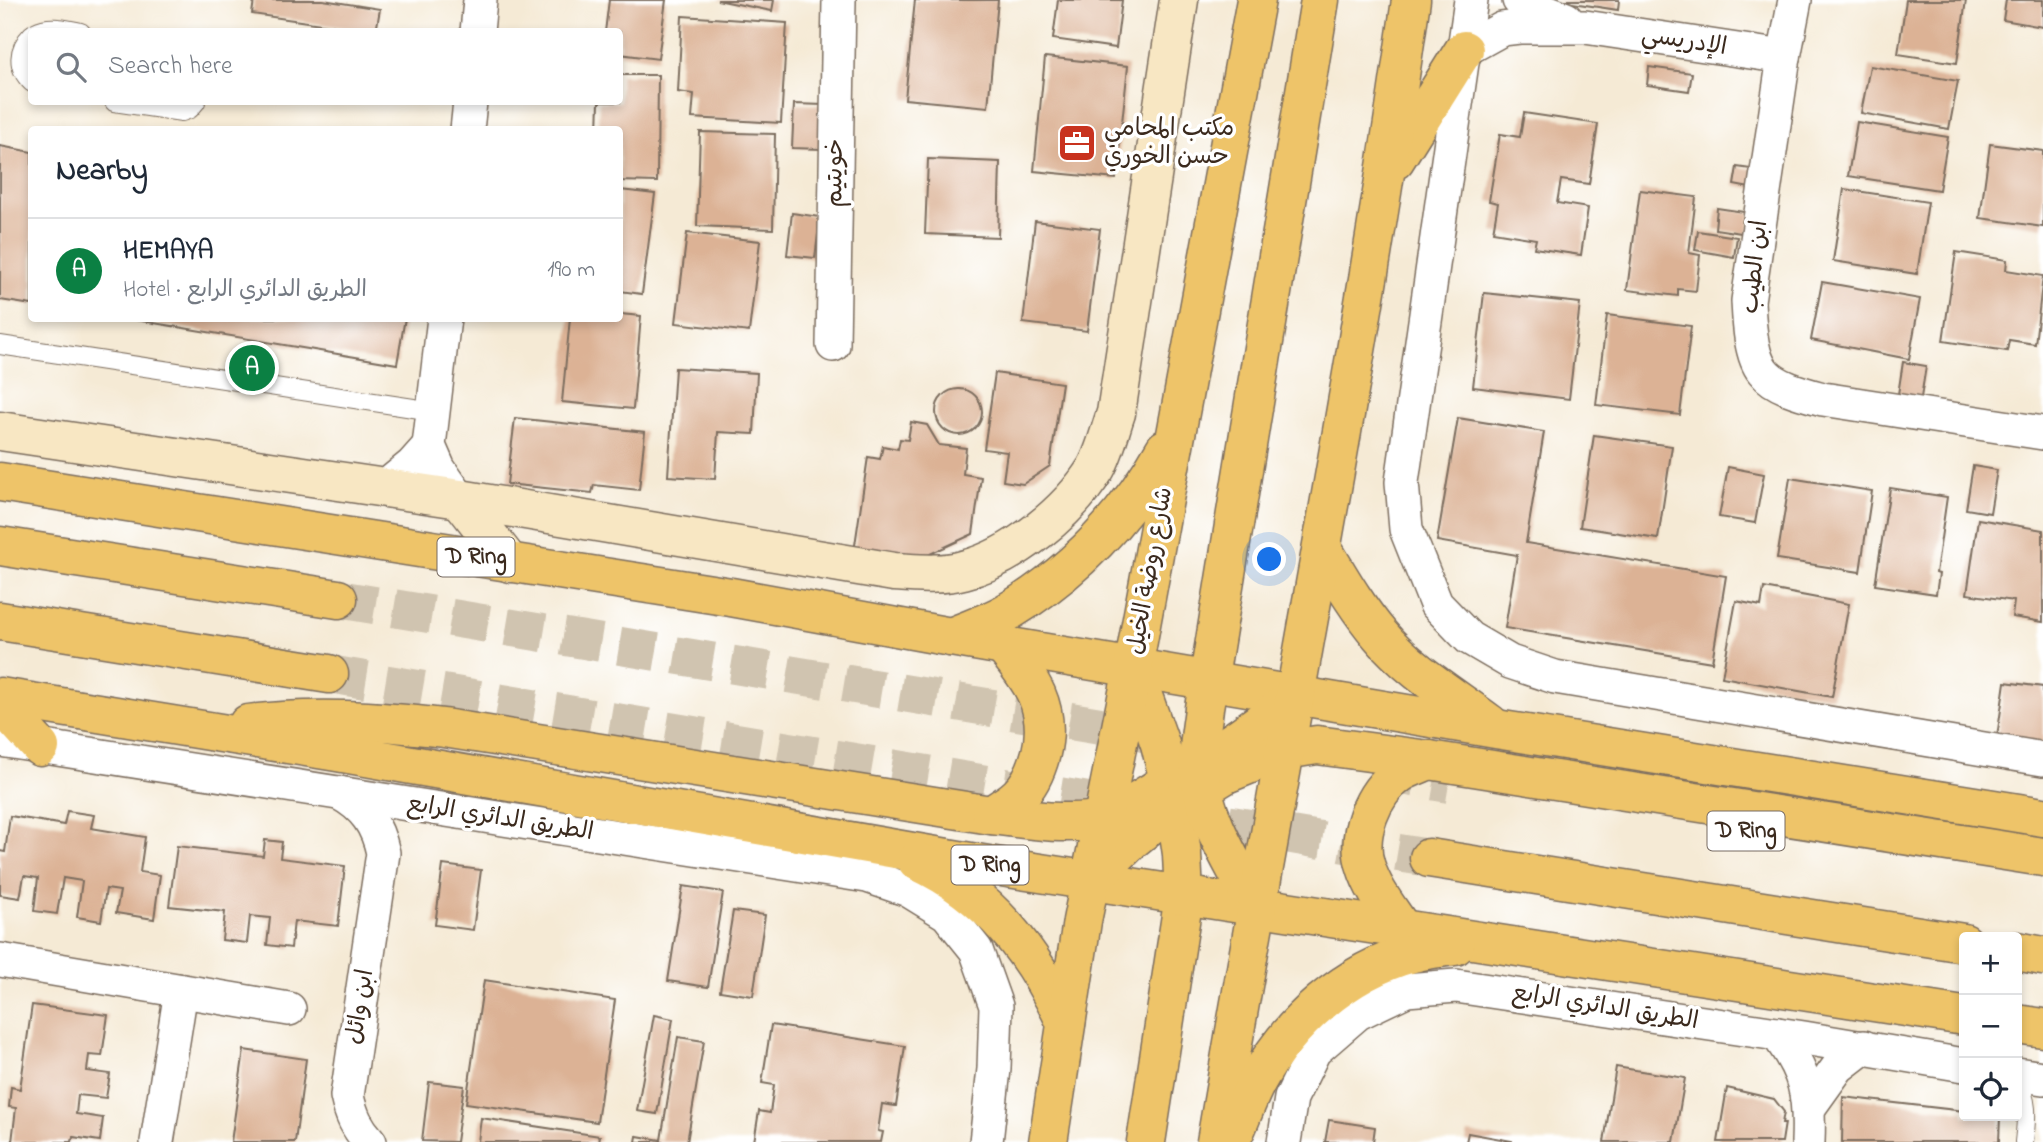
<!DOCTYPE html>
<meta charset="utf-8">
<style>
:root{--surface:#fff;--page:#f2f2f3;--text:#1f2937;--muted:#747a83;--line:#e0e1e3;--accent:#0b8043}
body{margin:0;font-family:"Indie Flower","Playpen Sans Arabic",sans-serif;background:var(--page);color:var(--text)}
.controls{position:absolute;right:21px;bottom:21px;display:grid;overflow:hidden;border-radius:7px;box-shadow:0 4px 10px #0003}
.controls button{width:63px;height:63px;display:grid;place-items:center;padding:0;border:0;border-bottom:2px solid var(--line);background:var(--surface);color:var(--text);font:35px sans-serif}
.you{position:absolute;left:1270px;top:560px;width:24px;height:24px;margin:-18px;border:5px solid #fff;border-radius:50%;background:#1a73e8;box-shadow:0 0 0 10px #1a73e833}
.badge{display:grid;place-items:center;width:46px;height:46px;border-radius:50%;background:var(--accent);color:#fff;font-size:23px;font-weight:700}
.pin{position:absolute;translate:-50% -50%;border:4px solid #fff;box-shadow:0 2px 7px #0006}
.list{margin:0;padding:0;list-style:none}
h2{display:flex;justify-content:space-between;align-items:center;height:91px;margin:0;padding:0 28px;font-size:30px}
h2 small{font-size:23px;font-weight:400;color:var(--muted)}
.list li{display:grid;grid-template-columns:46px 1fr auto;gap:21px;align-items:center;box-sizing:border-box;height:105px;padding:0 28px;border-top:2px solid var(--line)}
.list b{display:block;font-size:26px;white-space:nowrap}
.list p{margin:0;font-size:23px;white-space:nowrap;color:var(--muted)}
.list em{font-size:23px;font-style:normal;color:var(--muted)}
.icon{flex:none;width:38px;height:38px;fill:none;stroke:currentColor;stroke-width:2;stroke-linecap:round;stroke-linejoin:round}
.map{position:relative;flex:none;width:2043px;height:1142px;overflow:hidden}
.search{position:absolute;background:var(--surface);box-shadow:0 4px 10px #0003;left:28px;top:28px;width:595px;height:77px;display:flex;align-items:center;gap:18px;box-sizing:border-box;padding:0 24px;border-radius:7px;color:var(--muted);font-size:26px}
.panel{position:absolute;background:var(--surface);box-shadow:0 4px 10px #0003;left:28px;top:126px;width:595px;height:196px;border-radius:7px}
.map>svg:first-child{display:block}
.building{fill:#dcb295}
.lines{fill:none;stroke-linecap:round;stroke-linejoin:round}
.primary-tunnel{stroke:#d0c4b0;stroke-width:38;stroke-dasharray:38 19;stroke-linecap:butt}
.lane-casing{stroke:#7c6d5e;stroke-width:20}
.street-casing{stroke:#7c6d5e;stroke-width:36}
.secondary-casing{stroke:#7c6d5e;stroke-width:41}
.primary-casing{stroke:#7c6d5e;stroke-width:41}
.lane{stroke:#fff;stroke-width:18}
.street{stroke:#fff;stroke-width:33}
.secondary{stroke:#f8e7c3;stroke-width:38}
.primary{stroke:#eec469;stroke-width:38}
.labels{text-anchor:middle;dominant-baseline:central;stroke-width:7;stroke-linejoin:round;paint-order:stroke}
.shield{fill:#fff;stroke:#766a62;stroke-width:2}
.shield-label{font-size:23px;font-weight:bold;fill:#3b2a1e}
.street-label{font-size:24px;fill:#3b2a1e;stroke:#fff}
.poi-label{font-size:24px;fill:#3b2a1e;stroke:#fff;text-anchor:start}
</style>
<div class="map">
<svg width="2043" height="1142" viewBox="0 0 2043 1142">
<rect width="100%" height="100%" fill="#fff"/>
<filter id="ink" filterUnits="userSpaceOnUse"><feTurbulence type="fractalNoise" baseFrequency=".0143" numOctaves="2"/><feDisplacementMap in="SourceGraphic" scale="14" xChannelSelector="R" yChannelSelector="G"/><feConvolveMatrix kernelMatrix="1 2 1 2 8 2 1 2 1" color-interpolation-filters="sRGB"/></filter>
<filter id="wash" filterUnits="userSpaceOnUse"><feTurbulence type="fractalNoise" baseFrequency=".00686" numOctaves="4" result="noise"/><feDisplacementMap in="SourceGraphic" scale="28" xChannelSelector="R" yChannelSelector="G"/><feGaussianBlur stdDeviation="1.57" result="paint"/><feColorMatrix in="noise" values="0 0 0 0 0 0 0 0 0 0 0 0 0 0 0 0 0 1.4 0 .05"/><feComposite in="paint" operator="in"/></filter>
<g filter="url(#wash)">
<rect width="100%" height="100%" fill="#f5ead5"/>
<g id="blocks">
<g class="building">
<polygon points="254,0 323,0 380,9 376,32 252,14"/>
<polygon points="609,0 666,0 658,59 620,54 620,32 605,32"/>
<polygon points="717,0 774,0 772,11"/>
<polygon points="915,0 998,0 988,107 905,99"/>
<polygon points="1058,0 1122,0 1116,48 1053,39"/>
<polygon points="1553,0 1619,0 1618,10"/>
<polygon points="1906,0 1966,0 1957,63 1898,54"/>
<polygon points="2006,0 2043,0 2043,27 2003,20"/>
<polygon points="682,16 787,23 781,123 692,118 694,94 678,92"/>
<polygon points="1045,57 1128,66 1116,179 1034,171"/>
<polygon points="1870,66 1958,81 1949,129 1861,113"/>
<polygon points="1649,67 1692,73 1689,91 1647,85"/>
<polygon points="620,75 658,75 657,182 620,181 620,130 598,130 599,102 620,102"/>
<polygon points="794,104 824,105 822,149 792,148"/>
<polygon points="1524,113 1598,124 1589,184 1561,180 1557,203 1588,208 1581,255 1534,248 1536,239 1493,232 1498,203 1489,201 1500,134 1520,137"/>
<polygon points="1857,122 1948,137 1939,190 1848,176"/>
<polygon points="700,132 775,134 773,229 697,226"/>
<polygon points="1990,144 2043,151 2043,227 1980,218"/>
<polygon points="0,146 32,152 32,305 0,300"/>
<polygon points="928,159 1000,162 998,237 925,234"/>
<polygon points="1737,167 1758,170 1755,189 1734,185"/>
<polygon points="1844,189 1928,202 1917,274 1833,261"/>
<polygon points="620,190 655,194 642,294 620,291"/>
<polygon points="1640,190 1696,197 1689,253 1700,255 1696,291 1678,289 1678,296 1627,290"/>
<polygon points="1717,208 1751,213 1748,234 1715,229"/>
<polygon points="792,213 820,217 815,258 787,255"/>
<polygon points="1035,221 1100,229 1087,331 1023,323"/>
<polygon points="1698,231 1737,237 1734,257 1695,250"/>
<polygon points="687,233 760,241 749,332 676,323"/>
<polygon points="1956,252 2007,260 2006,270 2043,276 2035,344 2009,340 2007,351 1943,341"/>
<polygon points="1822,282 1920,299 1909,359 1811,340"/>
<polygon points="1484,293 1580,303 1569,399 1473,387"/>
<polygon points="620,314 641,316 633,409 562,402 570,318 620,318"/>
<polygon points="1607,315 1691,326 1680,415 1596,405"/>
<polygon points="124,318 405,318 397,364"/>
<polygon points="1903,362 1926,366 1920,404 1897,401"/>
<polygon points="675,368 757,373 754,434 718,432 715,479 668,476"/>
<polygon points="995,373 1062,383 1050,466 1023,484 1003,481 1007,452 984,449"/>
<circle cx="959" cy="412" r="23"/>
<polygon points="515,418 645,432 639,490 594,485 592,493 507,484"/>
<polygon points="1458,418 1544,432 1526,543 1726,576 1712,662 1505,628 1517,555 1437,541"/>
<polygon points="911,422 927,425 939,445 966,448 963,474 981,477 973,534 915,561 854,552 868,457 880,459 883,446 898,449 900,439 908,440"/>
<polygon points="1594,435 1672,446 1658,539 1580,527"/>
<polygon points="1973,466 1997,470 1990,513 1966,509"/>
<polygon points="1728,467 1764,474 1755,523 1719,517"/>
<polygon points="1790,478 1872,491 1860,572 1777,559"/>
<polygon points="1890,488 1947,497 1936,573 1939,574 1936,594 1875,585"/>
<polygon points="1978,519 2043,530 2043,622 2012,617 2014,601 1967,594"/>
<polygon points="1764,588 1849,604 1832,697 1722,677 1736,601 1761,606"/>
<polygon points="2005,682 2043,687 2043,750 1996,744"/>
<polygon points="67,811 94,815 91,828 145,837 140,872 160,875 154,919 116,913 120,891 106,889 101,921 77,917 82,881 63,878 57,914 34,911 38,878 24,876 20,898 0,895 0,851 5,852 10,816 64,825"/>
<polygon points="265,840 282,842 280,858 345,866 338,926 294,921 291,948 267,945 270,918 250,916 247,943 222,940 225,912 169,906 177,846 263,856"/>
<polygon points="443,865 481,870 473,930 435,925"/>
<polygon points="683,886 723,892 708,987 668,981"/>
<polygon points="733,911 765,915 753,996 720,991"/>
<polygon points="484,980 615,1000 597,1122 466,1103"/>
<polygon points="32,1005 108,1015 102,1056 89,1055 87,1071 110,1074 106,1098 78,1095 76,1114 103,1118 100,1141 73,1137 72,1142 12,1142 16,1108 9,1107 11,1087 20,1089"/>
<polygon points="654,1015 673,1019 657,1114 637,1111"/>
<polygon points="771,1025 905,1046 896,1106 882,1104 878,1131 883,1132 881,1142 754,1142 759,1111 770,1113 774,1085 762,1083"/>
<polygon points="678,1037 704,1041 687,1142 636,1142 637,1136 661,1140"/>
<polygon points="244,1050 306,1059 295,1142 231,1142"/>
<polygon points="1616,1067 1685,1078 1674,1142 1604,1142"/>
<polygon points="429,1082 464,1086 456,1142 422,1141"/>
<polygon points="1727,1088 1774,1099 1784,1112 1782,1123 1785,1123 1782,1142 1718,1142"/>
<polygon points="1843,1097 1964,1111 1964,1116 2000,1116 1999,1142 1842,1142"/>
<polygon points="481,1118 600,1136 599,1142 478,1142"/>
<polygon points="1329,1120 1375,1127 1373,1142 1325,1142"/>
<polygon points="1468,1133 1512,1141 1512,1142 1466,1142"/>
</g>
</g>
</g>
<g filter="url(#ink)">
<use href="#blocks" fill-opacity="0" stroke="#7c6d5e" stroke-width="2"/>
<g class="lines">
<g class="primary-tunnel">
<polyline points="338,599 1233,748"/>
<polyline points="329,674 1429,858"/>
<polyline points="1378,772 1449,784"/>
</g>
<defs>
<g id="lane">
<path d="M35,32C50,24 65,29 81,32"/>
<path d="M32,34C17,49 16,68 32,83"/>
<polyline points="114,102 182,112 190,109 196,102"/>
<polyline points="0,345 433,411"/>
<path d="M2017,1084C2030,1100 2026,1122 2024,1142"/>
</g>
<g id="street">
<polyline points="1471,0 1402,482 1406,529 1436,604 1469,638 1510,662 1555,677 2043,759"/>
<polyline points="1519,0 1566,19"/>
<path d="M1795,0L1784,57L1748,301C1749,320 1750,355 1763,371C1775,387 1804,394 1823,399L2043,433"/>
<polyline points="477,32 480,0"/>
<polyline points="1464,50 1502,29 1519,27 1585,27 1784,57"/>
<polyline points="467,130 470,102"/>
<polyline points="444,318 429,446 439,469 460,499"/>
<polyline points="833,345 839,0"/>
<polyline points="384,488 412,465 429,446"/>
<polyline points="0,740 867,876 908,890 947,914 976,950 996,1006 994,1069 986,1142"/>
<path d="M339,793C365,807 377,825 383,853L347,1096C351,1115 357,1128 370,1142"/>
<polyline points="0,960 289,1009"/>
<path d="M1777,1034C1806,1073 1810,1094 1808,1142"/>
<polyline points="2017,1074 2043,1078"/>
<polyline points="1810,1106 1838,1067 1864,1047"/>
<polyline points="157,1142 181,991"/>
<polyline points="1284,1142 1291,1098 1314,1051 1358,1013 1406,990 1456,986 1804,1038 1964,1065"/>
</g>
<g id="secondary">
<path d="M0,431L460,499L894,572C917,573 941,576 963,570C1013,558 1070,511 1096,468C1105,452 1110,430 1116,413L1179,0"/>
<polyline points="460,499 510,563"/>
</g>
<g id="primary">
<polyline points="1395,160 1464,50"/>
<polyline points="0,482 731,597 951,637 1496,729 2043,817"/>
<polyline points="0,546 338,599"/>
<path d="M1322,548C1340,578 1357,608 1380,635C1410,671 1453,696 1490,724"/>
<polyline points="0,621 329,674"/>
<path d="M951,637C969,629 989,623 1006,613C1073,573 1127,517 1165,449"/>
<polyline points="1133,668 1160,744 1175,805 1182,854 1184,896 1146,1142"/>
<polyline points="0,697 337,752 982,864 1964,1016"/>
<polyline points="0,703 40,747"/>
<path d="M248,724C318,716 375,720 444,728L991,815C1022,819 1074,827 1103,818C1121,812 1139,800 1155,790C1206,762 1252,730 1297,694"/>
<path d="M991,815C1000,809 1011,803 1018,796C1030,785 1037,768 1041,753C1052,707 1031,680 1003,646"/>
<polyline points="1429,858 1964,943"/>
<path d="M917,861C990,895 1033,952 1066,1023"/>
<polyline points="1090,881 1133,839 1175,805 1226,774 1285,750 1317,745 1429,760 2043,857"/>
<path d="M1256,906C1233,863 1203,818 1199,767C1197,748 1202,727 1204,708L1320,0"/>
<path d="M1402,929C1389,909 1373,890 1366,867C1355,836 1372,793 1399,774C1407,768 1419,765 1429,760"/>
<polyline points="2017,951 2043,956"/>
<polyline points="2017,1024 2043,1028"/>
<polyline points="1048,1142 1082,921 1133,668 1256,0"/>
<path d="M1216,1142C1280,761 1357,383 1411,0"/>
<path d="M1230,1142C1240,1123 1246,1102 1256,1083C1288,1023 1346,971 1413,953C1426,949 1441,948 1455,946"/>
</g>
</defs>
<use href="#lane" class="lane-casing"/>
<use href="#street" class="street-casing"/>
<use href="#secondary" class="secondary-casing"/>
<use href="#primary" class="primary-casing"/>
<use href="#lane" class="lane"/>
<use href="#street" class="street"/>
<use href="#secondary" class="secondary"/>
<use href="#primary" class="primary"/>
</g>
</g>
<defs>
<symbol id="office-square" viewBox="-11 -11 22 22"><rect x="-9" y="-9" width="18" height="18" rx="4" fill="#c8321e" stroke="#fff"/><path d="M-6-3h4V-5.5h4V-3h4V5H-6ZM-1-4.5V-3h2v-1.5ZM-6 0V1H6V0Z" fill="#fff"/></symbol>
</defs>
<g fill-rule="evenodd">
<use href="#office-square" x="1055" y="121" width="44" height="44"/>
</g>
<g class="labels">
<g class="shield">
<rect x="437.5" y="537.5" width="77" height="39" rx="5"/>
<rect x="1707.5" y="811.5" width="77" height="39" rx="5"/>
<rect x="951.5" y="845.5" width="77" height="39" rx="5"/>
</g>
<g class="shield-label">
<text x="476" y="557">D Ring</text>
<text x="1746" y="831">D Ring</text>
<text x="990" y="865">D Ring</text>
</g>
<g class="street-label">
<text transform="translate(1684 42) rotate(9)">الإدريسي</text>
<text transform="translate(836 173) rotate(-89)">خويتيم</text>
<text transform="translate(1756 267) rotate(-84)">ابن الطيب</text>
<text transform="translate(1151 571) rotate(-80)">شارع روضة الخيل</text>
<text transform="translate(500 819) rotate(9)">الطريق الدائري الرابع</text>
<text transform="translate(361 1007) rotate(-81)">ابن وائل</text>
<text transform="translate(1605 1008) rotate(9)">الطريق الدائري الرابع</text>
</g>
<g class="poi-label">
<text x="1104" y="129">مكتب المحامي<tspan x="1104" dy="28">حسن الخوري</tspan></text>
</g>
</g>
</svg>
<div class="controls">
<button>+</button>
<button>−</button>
<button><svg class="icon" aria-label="locate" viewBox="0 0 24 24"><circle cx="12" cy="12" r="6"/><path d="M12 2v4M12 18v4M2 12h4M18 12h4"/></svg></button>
</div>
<div class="you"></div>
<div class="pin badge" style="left:252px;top:368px">A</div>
<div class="search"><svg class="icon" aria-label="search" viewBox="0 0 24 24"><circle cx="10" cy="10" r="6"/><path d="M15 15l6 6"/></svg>Search here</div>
<section class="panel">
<h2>Nearby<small></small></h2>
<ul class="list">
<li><span class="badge">A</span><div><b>HEMAYA</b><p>Hotel · الطريق الدائري الرابع</p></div><em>190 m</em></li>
</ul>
</section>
</div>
